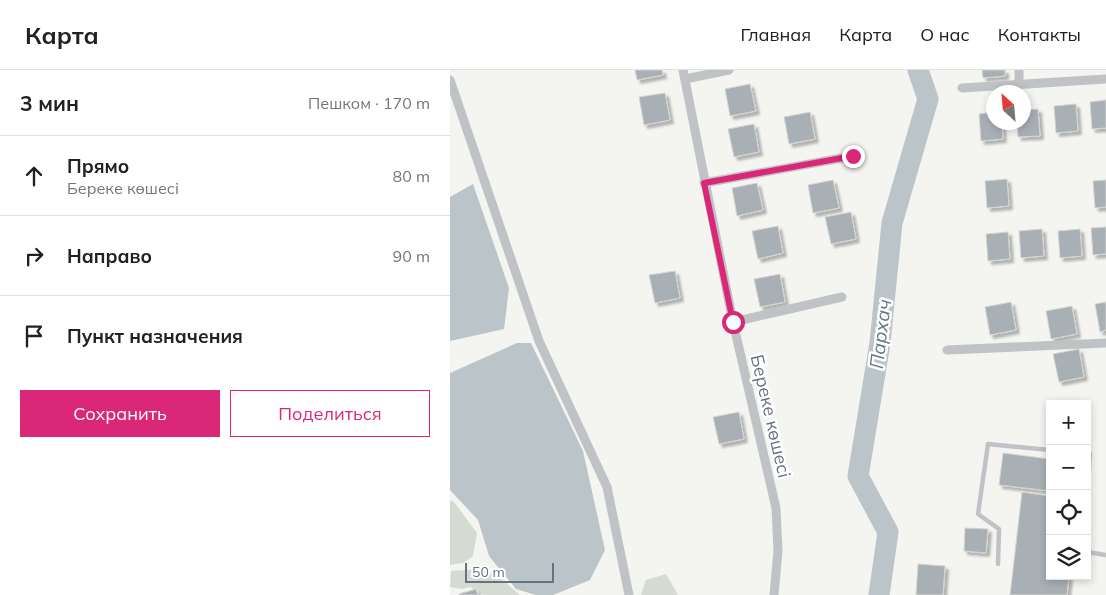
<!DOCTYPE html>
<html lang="ru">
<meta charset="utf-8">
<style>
:root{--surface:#fff;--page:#f6f6f6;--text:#202124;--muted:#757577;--line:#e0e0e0;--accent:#db2777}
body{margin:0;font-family:Mulish,sans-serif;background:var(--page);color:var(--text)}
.controls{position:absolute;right:15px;bottom:15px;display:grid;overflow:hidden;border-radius:0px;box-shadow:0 2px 8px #0003}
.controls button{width:45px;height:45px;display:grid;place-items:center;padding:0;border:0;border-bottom:1px solid var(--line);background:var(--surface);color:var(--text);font:25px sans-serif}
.compass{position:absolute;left:536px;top:15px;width:45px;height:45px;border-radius:50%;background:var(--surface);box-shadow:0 2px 8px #0003;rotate:334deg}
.scale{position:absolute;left:15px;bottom:12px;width:89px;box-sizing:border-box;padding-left:5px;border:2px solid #657280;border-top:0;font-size:14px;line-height:18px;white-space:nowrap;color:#657280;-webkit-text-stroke:4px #fff;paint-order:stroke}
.stop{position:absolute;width:15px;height:15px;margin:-11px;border:4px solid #db2777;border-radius:50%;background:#fff}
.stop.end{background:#db2777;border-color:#fff;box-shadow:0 1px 5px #0008}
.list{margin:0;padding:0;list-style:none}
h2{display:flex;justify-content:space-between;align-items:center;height:65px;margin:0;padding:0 20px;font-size:21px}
h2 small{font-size:16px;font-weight:400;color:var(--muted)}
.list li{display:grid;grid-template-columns:32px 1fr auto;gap:15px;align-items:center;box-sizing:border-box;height:80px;padding:0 20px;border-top:1px solid var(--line)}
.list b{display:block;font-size:19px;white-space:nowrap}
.list p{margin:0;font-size:16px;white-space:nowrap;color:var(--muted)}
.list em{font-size:16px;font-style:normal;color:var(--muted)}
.actions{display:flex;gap:10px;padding:15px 20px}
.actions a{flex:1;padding:11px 0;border:1px solid var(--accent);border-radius:0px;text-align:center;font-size:18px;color:var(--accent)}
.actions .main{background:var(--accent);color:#fff}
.icon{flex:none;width:28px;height:28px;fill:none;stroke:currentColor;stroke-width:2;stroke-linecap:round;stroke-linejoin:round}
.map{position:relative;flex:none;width:656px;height:525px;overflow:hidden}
header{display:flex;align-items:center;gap:30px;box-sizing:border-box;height:70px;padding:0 25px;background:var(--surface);border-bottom:1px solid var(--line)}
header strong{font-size:24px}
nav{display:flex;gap:28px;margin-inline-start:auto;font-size:18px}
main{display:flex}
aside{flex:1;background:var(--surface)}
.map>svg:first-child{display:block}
.green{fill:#d5dbd2}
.water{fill:#bbc4c9}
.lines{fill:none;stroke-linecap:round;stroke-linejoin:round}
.river{stroke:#bbc4c9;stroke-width:21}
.building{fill:#a9b0b5;stroke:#d5d6d3;filter:url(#shadow)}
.service{stroke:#bfc3c6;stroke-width:4.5}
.minor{stroke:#bfc3c6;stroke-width:9}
.route{stroke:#db2777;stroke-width:6}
.labels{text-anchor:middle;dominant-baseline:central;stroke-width:5;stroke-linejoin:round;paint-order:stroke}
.street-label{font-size:18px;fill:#657280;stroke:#fff}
.water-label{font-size:19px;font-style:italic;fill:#667984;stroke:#fff}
</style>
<header>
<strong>Карта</strong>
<nav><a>Главная</a><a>Карта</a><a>О нас</a><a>Контакты</a></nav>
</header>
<main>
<aside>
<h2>3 мин<small>Пешком · 170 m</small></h2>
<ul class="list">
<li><svg class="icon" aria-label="ahead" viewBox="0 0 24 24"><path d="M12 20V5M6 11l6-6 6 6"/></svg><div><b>Прямо</b><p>Береке көшесі</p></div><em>80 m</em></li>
<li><svg class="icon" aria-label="right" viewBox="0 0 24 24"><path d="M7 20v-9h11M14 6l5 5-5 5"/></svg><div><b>Направо</b></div><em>90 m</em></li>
<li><svg class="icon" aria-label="arrive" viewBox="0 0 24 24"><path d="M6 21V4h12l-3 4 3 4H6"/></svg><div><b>Пункт назначения</b></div></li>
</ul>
<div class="actions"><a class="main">Сохранить</a><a>Поделиться</a></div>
</aside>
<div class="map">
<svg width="656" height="525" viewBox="0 0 656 525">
<defs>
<filter id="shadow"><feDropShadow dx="3.5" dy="3.5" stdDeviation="1" flood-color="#0004"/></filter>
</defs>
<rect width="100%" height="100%" fill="#f4f4f1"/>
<g class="green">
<polygon points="0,430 4,432 27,463 23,486 13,493 0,495"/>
<polygon points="33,499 54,511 70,525 34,525 20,517 12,519 0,517 1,501"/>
<polygon points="216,504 228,525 191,525 196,510"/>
</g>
<g class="water">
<polygon points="23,114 59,218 54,259 0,271 0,127"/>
<polygon points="67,273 81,273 133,381 155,480 140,510 103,525 86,525 66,519 39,486 28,450 0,420 0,303"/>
</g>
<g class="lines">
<polyline class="river" points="429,525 438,462 408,406 430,273 442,153 478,29 468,0"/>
</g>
<g class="building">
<polygon points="185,0 212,0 213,5 187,10"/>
<polygon points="532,0 555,0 555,6 533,8"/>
<polygon points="300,14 306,41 280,46 275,19"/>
<polygon points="215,23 220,50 194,55 189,27"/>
<polygon points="656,30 656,58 642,59 640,32"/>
<polygon points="626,34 628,61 606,63 604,36"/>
<polygon points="588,39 590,66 568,67 567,52 574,52 574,40"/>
<polygon points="360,42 365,69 339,74 334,47"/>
<polygon points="544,42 544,52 552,52 553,69 531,71 529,44"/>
<polygon points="304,54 309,82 284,87 278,59"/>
<polygon points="557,109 559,136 537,138 535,111"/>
<polygon points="383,110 389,138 363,143 358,115"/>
<polygon points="656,110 656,137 645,138 643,111"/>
<polygon points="307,113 313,140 287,146 282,118"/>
<polygon points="401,142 406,169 381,174 375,147"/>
<polygon points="328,156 333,183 308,189 302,161"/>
<polygon points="656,157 656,184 643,185 641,158"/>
<polygon points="592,159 594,186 571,188 569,161"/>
<polygon points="630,159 632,186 610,188 608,161"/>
<polygon points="558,162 560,189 538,191 536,164"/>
<polygon points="225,201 230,228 205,233 199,205"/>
<polygon points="330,204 335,232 310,237 304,209"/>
<polygon points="561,232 566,260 540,265 535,237"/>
<polygon points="656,232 656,260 650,262 645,234"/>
<polygon points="622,236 627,264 601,269 596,241"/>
<polygon points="629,279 634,307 609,312 603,284"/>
<polygon points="289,342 294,369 269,374 263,347"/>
<polygon points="553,383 600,389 600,421 549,415"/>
<polygon points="572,422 600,426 600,506 619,506 617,525 560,525"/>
<polygon points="515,458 538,459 536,483 514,481"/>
<polygon points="468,494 495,496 493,525 466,525"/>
<polygon points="26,519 28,525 9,525 9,524"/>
</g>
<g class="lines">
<g class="service">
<polyline points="637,383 640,384 637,420"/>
<polyline points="637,482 656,485"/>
<polyline points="548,494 549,459 528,444 538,374 600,380"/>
</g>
<g class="minor">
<polyline points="233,0 283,252 326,438 328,481 324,525"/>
<polyline points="569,0 569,15"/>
<polyline points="235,9 279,0"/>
<polyline points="0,10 89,271 157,417 179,525"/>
<polyline points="512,18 656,9"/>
<polyline points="254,113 403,86"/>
<polyline points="283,252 392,227"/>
<polyline points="497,280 656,273"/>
</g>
</g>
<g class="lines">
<polyline class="route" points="283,252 254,113 403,86"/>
</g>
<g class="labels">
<g class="street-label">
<text transform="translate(321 346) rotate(77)">Береке көшесі</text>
</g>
<g class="water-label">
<text transform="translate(430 264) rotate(-83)">Пархач</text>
</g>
</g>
</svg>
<div class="controls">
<button>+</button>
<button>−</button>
<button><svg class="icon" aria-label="locate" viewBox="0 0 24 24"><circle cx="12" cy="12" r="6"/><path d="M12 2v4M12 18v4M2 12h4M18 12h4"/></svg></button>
<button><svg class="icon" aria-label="layers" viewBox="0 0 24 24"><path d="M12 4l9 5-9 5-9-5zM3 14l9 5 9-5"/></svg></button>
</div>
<svg class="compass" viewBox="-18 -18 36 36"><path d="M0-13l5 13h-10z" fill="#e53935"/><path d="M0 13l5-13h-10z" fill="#757577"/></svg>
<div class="scale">50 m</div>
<div class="stop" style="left:283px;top:252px"></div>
<div class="stop end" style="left:403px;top:86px"></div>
</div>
</main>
